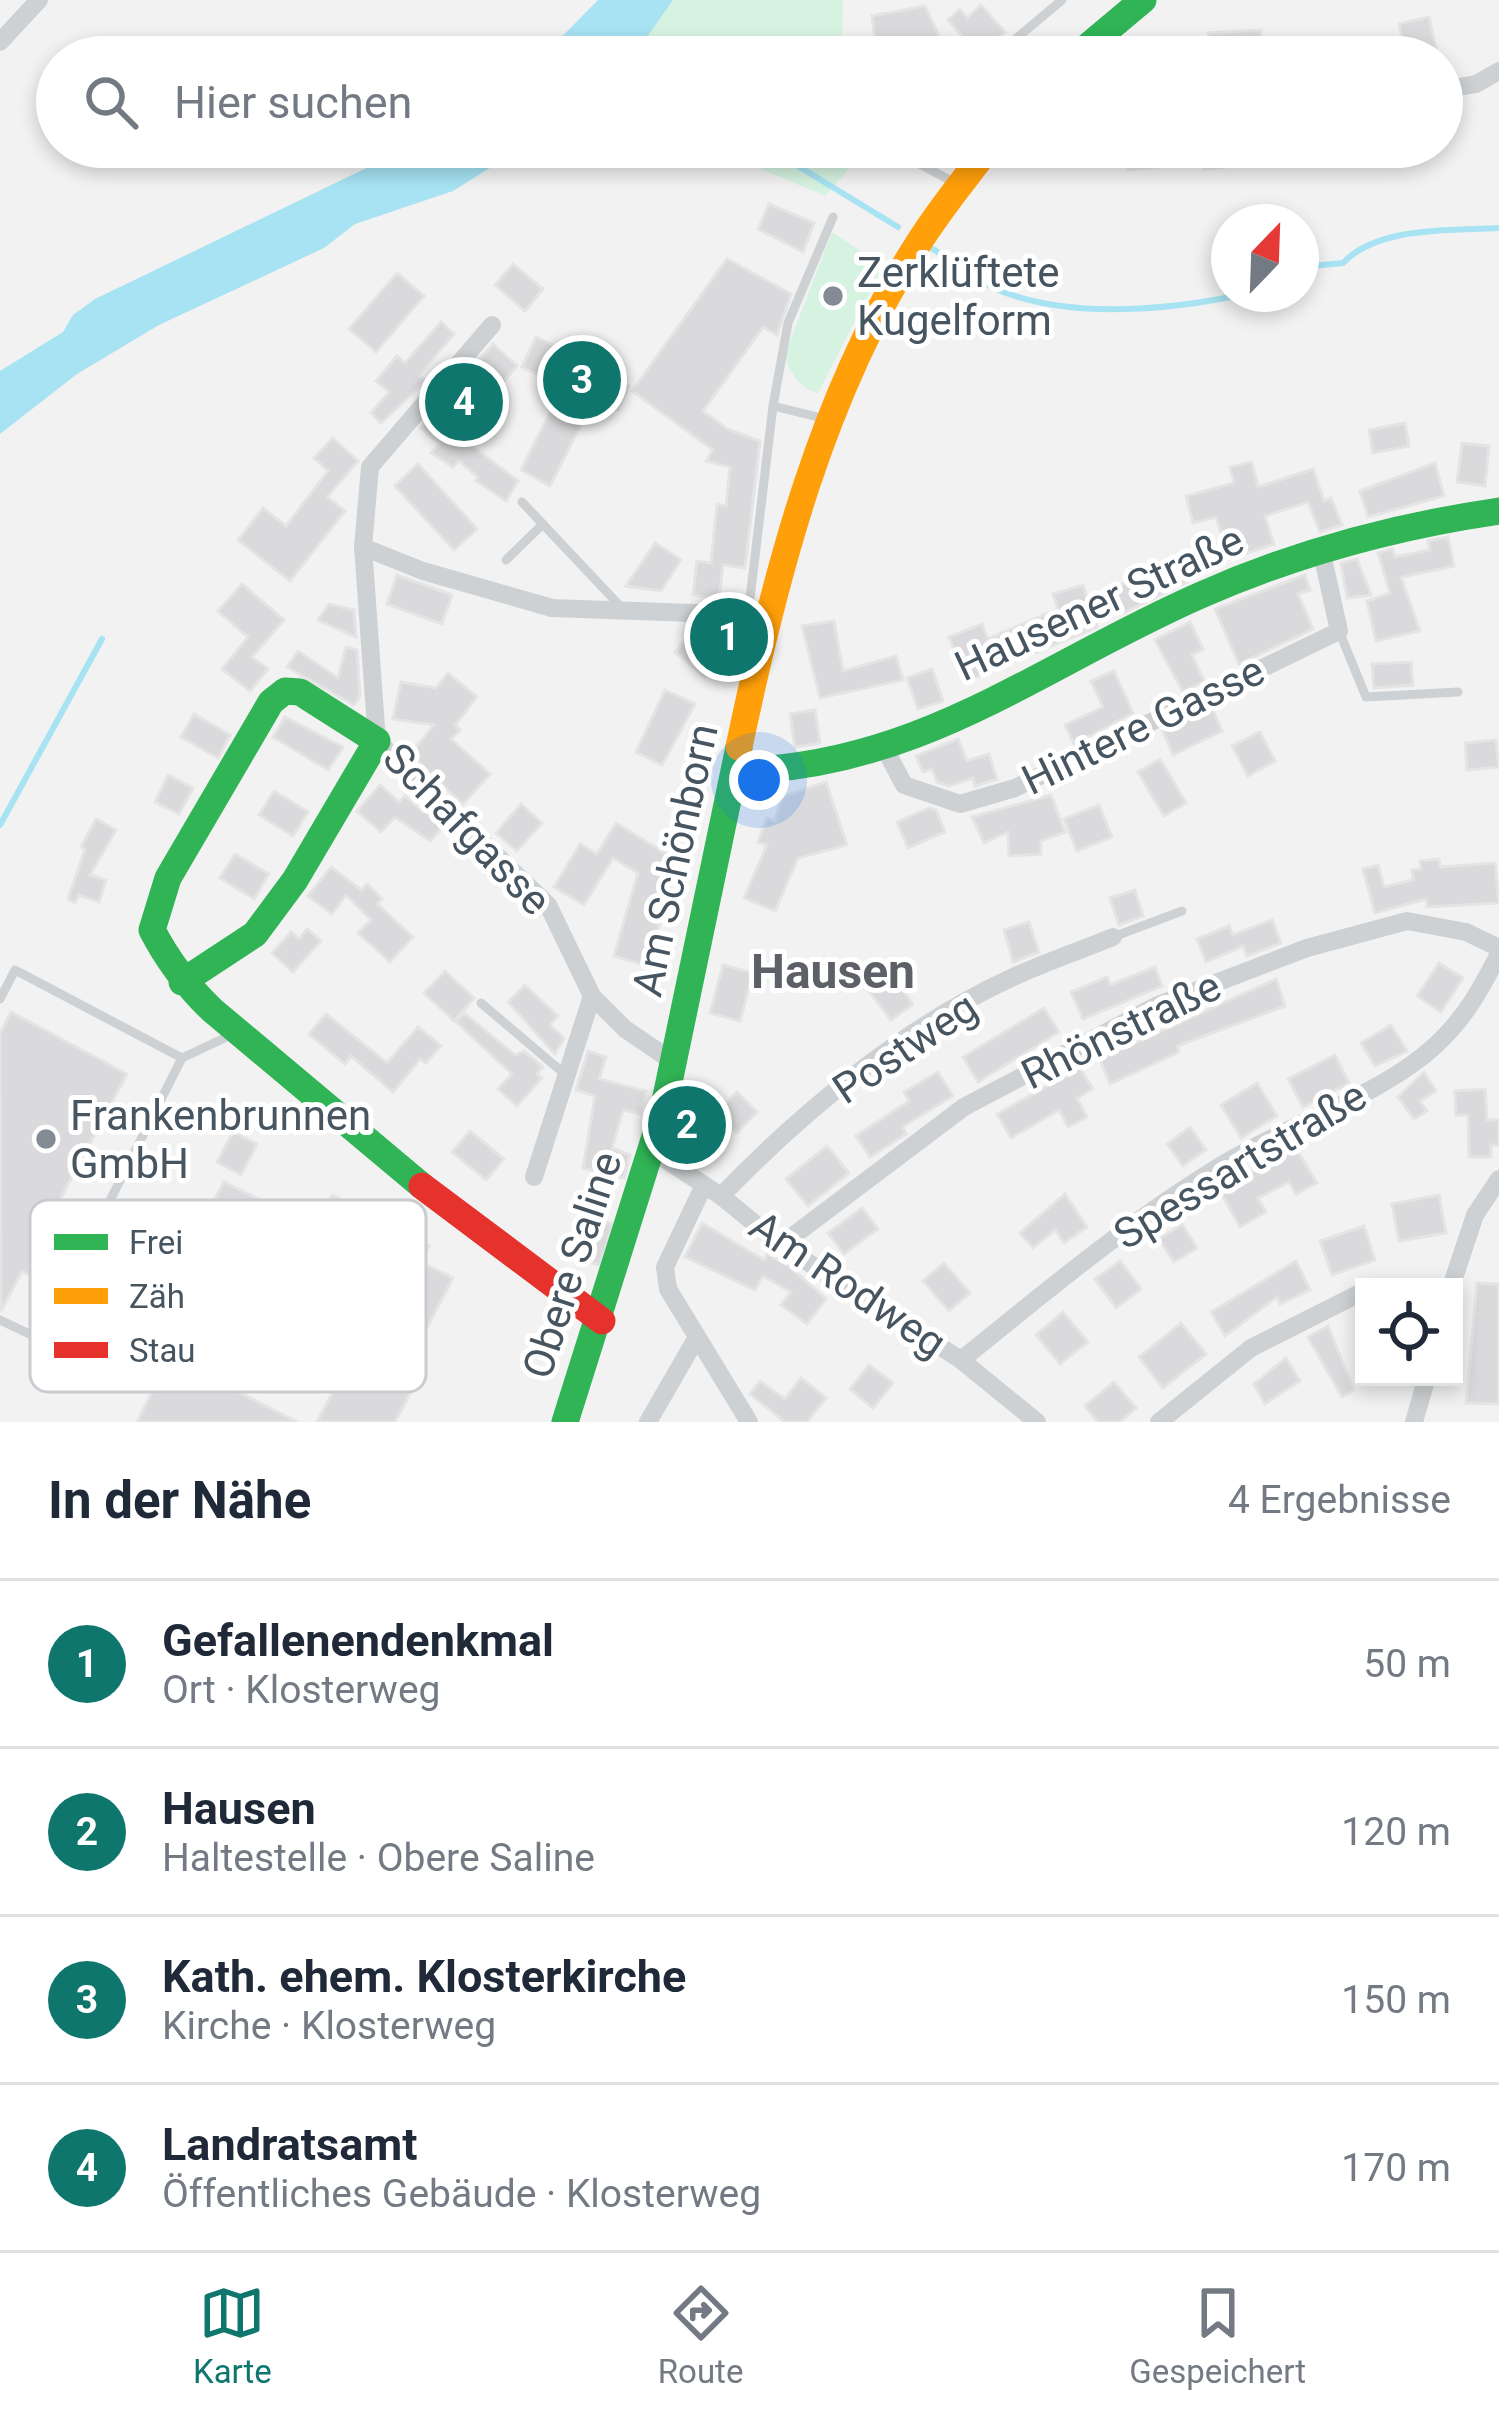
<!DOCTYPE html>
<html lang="de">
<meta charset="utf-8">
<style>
:root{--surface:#fff;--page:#f6f6f7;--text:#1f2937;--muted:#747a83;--line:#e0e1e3;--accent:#0f766e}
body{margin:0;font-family:Roboto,sans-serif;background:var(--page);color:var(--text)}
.controls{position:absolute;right:36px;bottom:36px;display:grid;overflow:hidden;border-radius:0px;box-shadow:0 6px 18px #0003}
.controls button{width:108px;height:108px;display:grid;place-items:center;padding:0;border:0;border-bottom:3px solid var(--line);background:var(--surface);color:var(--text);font:60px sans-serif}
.compass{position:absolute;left:1211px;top:204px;width:108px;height:108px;border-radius:50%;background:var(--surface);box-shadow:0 6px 18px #0003;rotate:23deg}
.you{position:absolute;left:759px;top:780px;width:42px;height:42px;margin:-30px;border:9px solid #fff;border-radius:50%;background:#1a73e8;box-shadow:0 0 0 18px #1a73e833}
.badge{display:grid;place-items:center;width:78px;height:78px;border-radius:50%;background:var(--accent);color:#fff;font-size:39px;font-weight:700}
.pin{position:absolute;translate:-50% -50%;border:6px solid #fff;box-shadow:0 3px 12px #0006}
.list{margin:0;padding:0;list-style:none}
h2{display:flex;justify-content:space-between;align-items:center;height:156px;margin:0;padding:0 48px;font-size:51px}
h2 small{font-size:39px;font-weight:400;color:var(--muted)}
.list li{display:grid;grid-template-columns:78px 1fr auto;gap:36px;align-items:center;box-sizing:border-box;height:168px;padding:0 48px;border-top:3px solid var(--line)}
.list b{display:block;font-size:45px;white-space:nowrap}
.list p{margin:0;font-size:39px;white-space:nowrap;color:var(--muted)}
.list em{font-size:39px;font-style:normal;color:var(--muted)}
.icon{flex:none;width:66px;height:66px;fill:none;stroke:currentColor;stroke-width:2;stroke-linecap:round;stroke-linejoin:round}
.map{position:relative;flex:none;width:1499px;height:1422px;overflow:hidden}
.search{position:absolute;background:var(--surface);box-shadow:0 6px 18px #0003;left:36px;right:36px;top:36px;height:132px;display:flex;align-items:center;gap:30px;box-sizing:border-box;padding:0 42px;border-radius:66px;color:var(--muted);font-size:45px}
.sheet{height:828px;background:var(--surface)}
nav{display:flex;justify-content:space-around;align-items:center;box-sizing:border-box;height:168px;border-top:3px solid var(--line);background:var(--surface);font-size:33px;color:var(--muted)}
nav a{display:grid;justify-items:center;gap:6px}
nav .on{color:var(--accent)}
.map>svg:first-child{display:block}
.green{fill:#d6f3e1}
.water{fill:#a7e3f3}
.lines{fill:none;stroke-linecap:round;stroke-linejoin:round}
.stream{stroke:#a7e3f3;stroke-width:6}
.building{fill:#dadadc;stroke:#e4e4e5;stroke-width:3}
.lane{stroke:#ced1d3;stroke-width:9}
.street{stroke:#ced1d3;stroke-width:18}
.fast{stroke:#30b455;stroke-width:27}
.slow{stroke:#ff9f0a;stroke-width:27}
.jam{stroke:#e5322d;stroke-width:27}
.poi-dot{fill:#838c94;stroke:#fff;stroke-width:4.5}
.labels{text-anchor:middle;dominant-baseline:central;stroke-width:10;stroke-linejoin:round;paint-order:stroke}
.poi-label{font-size:42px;fill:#475561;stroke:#fff;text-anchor:start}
.street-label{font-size:42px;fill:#475561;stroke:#fff}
.quarter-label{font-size:48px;font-weight:bold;fill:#5d6167;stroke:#fff}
.key{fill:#fff;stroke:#c8ccd0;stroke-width:3}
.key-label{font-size:33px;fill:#475561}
</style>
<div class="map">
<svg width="1499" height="1422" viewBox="0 0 1499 1422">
<rect width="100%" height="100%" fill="#f3f2f2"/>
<g class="green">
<polygon points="673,0 843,0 842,57 633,57"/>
<polygon points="708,147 860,147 862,154 825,196"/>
<path d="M832,232L883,266L818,393C801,390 787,370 785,354Z"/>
</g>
<g class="water">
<polygon points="598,0 673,0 633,57 542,57"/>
<polygon points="410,147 523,147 453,191 355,224 324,248 159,325 77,374 0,434 0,371 63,332 73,315 95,299"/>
</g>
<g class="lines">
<g class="stream">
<polyline points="739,147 798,166 898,227"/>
<path d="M933,249C953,262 974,279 996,289C1068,320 1171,310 1245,294"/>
<path d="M1301,267L1343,263C1378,226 1450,231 1499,228"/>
<polyline points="0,825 102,639"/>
</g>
</g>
<g class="building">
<polygon points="981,5 1005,32 979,55 948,20 960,9 967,18"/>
<polygon points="925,6 949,57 877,57 872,16"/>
<polygon points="1429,17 1438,57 1406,57 1399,24"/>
<polygon points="1261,30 1262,57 1210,57 1208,33"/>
<polygon points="1084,147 1243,147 1245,165 1204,169 1203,162 1128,170 1127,164 1085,166"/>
<polygon points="769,204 814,223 803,252 758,229"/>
<polygon points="727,259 791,294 777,335 763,327 703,411 727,429 760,441 745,568 723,565 719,599 693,595 697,561 711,563 717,504 726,506 730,467 706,461 713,450 632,391"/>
<polygon points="513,264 543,289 525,311 495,285"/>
<polygon points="397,273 424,296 376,352 349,329"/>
<polygon points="441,322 454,334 419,375 426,381 381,423 371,413 389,392 376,381 397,356 405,363"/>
<polygon points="536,337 586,360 590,351 609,360 603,373 629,386 618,410 594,399 550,486 521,470 563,387 522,367"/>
<polygon points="493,344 517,366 459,436 518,481 506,501 476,481 478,477 459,461 453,467 431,453 440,444 421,428"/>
<polygon points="1405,423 1409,446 1373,453 1369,430"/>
<polygon points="333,438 358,461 327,497 345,511 290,581 238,540 263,508 286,526 328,471 314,458"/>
<polygon points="1462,443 1489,446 1485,486 1457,482"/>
<polygon points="1252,462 1258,487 1313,469 1324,501 1331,498 1342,525 1320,532 1308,502 1265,516 1274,544 1229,559 1216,517 1193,523 1186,496 1234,483 1230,467"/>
<polygon points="1435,463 1444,496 1368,517 1360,491"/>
<polygon points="418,464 477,529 454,550 395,486"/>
<polygon points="1448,537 1454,566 1401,577 1420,631 1376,641 1367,601 1390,593 1378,553 1392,549 1395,557 1430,550 1428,541"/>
<polygon points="655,543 681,560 661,591 626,586"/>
<polygon points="1188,554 1197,577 1125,612 1114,588"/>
<polygon points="1357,559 1371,595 1347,598 1341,563"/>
<polygon points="397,575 452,595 442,624 387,604"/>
<polygon points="1305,575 1310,590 1298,594 1313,629 1239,664 1215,609"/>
<polygon points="242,584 284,620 252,657 268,669 250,691 222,669 248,637 218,611"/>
<polygon points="1083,585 1097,627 967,681 949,637 982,624 988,639 1058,609 1053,594"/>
<polygon points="329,604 354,610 356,637 318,620"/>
<polygon points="834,621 843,671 896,656 903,680 820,698 802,626"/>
<polygon points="1190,622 1203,649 1192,655 1204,681 1183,692 1155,640"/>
<polygon points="693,630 724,655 705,677 675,652"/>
<polygon points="346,647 357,650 360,696 354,705 287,667 298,651 338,678"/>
<polygon points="1411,662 1413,685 1374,688 1372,664"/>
<polygon points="932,669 943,701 918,709 907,678"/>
<polygon points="1114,671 1133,713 1074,744 1065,725 1103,707 1091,681"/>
<polygon points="448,673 477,697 455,725 460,730 451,739 490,774 463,804 410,754 434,725 393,719 401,682 436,688"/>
<polygon points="665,690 695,704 662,765 636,752"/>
<polygon points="1212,708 1222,731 1173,755 1163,731"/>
<polygon points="815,710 820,743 795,747 790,714"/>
<polygon points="194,714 230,735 218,758 181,737"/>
<polygon points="285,717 343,747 328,770 273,737"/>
<polygon points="1260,732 1275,761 1248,776 1232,746"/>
<polygon points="958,739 967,761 989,754 997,779 975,786 973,778 949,786 937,782 932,769 923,772 916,756"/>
<polygon points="1496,740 1499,767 1467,770 1465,743"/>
<polygon points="1160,759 1186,803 1164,816 1138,772"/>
<polygon points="168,775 193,788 179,814 155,802"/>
<polygon points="826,782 847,845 798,858 775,911 744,898 767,845 758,842 767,818 775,821 782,797"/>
<polygon points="380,785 399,802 405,796 423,812 427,808 445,825 430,841 395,817 381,832 357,811"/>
<polygon points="274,791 308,812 293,836 259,815"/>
<polygon points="1051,795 1065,832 1041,841 1041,854 1009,856 1008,832 984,843 972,817"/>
<polygon points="521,804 542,823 517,851 496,833"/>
<polygon points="1099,805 1112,837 1077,851 1064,819"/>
<polygon points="929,808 936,810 945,832 908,848 897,822"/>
<polygon points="96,819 116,830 90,875 106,880 99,902 79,895 75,903 68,899 85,849 81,847"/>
<polygon points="616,823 684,865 671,886 647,966 614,956 638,873 613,858 584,905 554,887 580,844 597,854"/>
<polygon points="235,854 269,874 254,899 220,878"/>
<polygon points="1439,859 1440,867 1495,863 1499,903 1427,907 1426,899 1375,913 1363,869 1378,865 1384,887 1413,880 1412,870 1421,869 1420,861"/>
<polygon points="331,867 361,890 367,884 382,899 377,904 413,937 390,962 358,933 371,920 346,895 332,914 308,896"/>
<polygon points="1135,890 1143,916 1119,925 1110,898"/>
<polygon points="1272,920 1281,943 1247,956 1243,946 1206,962 1197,939 1229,926 1233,935"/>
<polygon points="1029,922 1039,952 1013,962 1004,930"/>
<polygon points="307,929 321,941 293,972 272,953 291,932 299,939"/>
<polygon points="1439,963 1463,978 1441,1012 1417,996"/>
<polygon points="723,965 753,973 740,1021 710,1013"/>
<polygon points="1155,967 1162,986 1083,1019 1071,992 1107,977 1110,985"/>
<polygon points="445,971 474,998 454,1021 424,993"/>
<polygon points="890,972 913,1004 891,1020 867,988"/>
<polygon points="1276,979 1285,1006 1177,1046 1179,1052 1110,1084 1100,1059"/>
<polygon points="525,985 558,1016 550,1025 564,1038 555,1054 508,1002"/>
<polygon points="1044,1008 1059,1032 978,1082 963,1057"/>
<polygon points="11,1012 127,1074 57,1205 76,1215 41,1281 22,1271 1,1311 0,1033"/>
<polygon points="464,1013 515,1055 524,1051 543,1067 537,1074 542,1078 517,1106 498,1089 512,1074 456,1022"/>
<polygon points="326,1014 387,1063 418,1027 441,1046 426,1063 420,1059 393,1092 351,1056 345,1064 309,1034"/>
<polygon points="1391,1025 1407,1051 1375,1066 1361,1043"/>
<polygon points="588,1051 606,1057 599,1079 646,1091 640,1114 623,1110 612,1148 630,1155 624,1178 583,1168 595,1096 576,1090"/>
<polygon points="1335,1055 1349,1083 1303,1107 1288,1079"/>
<polygon points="1080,1068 1093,1089 1077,1098 1087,1117 1068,1127 1059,1110 1011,1138 997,1114"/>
<polygon points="938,1072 953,1096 902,1127 906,1134 870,1157 856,1136 909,1101 904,1092"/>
<polygon points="1424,1072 1436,1091 1420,1101 1427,1111 1414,1119 1398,1097"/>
<polygon points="1257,1083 1277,1116 1241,1138 1221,1105"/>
<polygon points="1485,1089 1487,1120 1499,1120 1499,1145 1491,1145 1491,1157 1469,1157 1468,1115 1456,1115 1455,1091"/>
<polygon points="737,1092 757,1112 737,1133 717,1114"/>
<polygon points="1190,1127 1206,1150 1183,1166 1167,1144"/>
<polygon points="470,1131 504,1159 486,1180 452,1152"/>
<polygon points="233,1132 257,1144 241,1175 217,1162"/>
<polygon points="1294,1145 1317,1183 1296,1194 1289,1182 1258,1198 1266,1212 1240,1227 1221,1193"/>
<polygon points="827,1146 849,1173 808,1206 786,1179"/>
<polygon points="224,1182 262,1201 251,1224 212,1204"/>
<polygon points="1065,1194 1087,1227 1064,1243 1055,1230 1033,1248 1020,1233"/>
<polygon points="332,1195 429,1246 421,1262 453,1278 402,1375 416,1382 395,1422 317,1422 355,1350 376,1361 418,1281 315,1227"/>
<polygon points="1439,1195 1446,1233 1399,1241 1392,1204"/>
<polygon points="862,1208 878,1229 844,1254 828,1233"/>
<polygon points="583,1216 613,1224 600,1265 572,1258"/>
<polygon points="702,1223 764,1260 767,1254 790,1267 826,1299 807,1324 781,1305 791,1292 763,1276 755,1290 685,1257"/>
<polygon points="1182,1224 1197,1248 1174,1262 1159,1239"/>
<polygon points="1364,1226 1375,1260 1332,1275 1320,1241"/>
<polygon points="1120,1261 1141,1289 1116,1308 1095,1279"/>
<polygon points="1296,1261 1310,1290 1280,1304 1277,1297 1225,1336 1211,1312"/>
<polygon points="944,1263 970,1293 949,1311 923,1281"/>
<polygon points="1477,1283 1499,1284 1499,1404 1466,1403"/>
<polygon points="1063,1312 1088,1342 1060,1364 1036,1335"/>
<polygon points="1181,1323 1206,1354 1163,1388 1139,1357"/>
<polygon points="1328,1326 1354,1390 1342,1397 1308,1337"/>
<polygon points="170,1357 297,1422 137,1422"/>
<polygon points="1286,1358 1300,1381 1265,1404 1254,1384"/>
<polygon points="869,1365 893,1383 873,1408 850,1389"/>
<polygon points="801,1378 826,1398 807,1422 785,1422 750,1394 760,1381 785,1399"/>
<polygon points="1114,1382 1136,1408 1120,1422 1098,1422 1085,1406"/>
</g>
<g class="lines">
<g class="lane">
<polyline points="994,57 1062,0"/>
<polyline points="900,147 896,151 955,183"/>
<polyline points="773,406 788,323 833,217"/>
<polyline points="522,502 621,607"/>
<polyline points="506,560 543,524"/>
<polyline points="748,615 773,406 830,420"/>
<polyline points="1339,631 1366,697 1458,692"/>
<polyline points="1113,937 1182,911"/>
<polyline points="0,999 15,970 182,1058"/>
<polyline points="481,1003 567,1076"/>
<polyline points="0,1320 40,1339 182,1058 233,1034"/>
</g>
<g class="street">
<polyline points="0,42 39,0"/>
<polyline points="1442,90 1476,84 1499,71"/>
<polyline points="492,325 370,467 363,547 423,571 552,608 748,615 767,625"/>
<polyline points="363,547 377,741 548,905 592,996 625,1029 675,1063"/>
<polyline points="884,747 904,785 960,804 1015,788 1339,631 1321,549"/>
<polyline points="654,1152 721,1196 781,1245 961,1360 1037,1422"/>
<polyline points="534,1177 592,996"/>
<polyline points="704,1185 665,1267 668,1289 749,1422"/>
<path d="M721,1196C802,1112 903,1028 1009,979C1043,963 1079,951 1113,937"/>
<polyline points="781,1245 964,1107 1156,1006 1307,948 1407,921 1466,932 1499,948"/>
<polyline points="1451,1287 1475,1215 1499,1179"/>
<path d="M961,1360C1048,1290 1132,1219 1227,1162C1292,1123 1391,1092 1443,1038C1468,1013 1483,985 1499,954"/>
<polyline points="648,1422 697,1337"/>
<polyline points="1159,1422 1251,1348 1364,1291"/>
<polyline points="1414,1422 1427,1377"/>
</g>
<g class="fast">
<polyline points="1075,57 1143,0"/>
<path d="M737,771C923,766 1039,666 1201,595C1296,553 1396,526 1499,511"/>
<path d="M182,982L255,934L295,880L377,741L300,692L285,691L271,702L168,878L152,930C168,961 187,986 212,1010L422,1186"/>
<polyline points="565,1422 663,1111 739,747"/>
</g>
<path class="slow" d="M739,747C775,575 822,393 918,244C939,210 965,179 989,147"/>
<polyline class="jam" points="422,1186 602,1321"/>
</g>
<g class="poi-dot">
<circle cx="833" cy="296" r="12"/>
<circle cx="46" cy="1139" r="12"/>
</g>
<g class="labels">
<g class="poi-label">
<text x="857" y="272">Zerklüftete<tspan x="857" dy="48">Kugelform</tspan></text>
<text x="70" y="1115">Frankenbrunnen<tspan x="70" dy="48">GmbH</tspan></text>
</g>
<g class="street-label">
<text transform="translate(1099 603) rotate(-25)">Hausener Straße</text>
<text transform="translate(1143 725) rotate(-26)">Hintere Gasse</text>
<text transform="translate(467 829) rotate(46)">Schafgasse</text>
<text transform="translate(675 860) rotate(-78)">Am Schönborn</text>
<text transform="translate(1121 1030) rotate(-26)">Rhönstraße</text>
<text transform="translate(905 1048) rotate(-34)">Postweg</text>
<text transform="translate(1240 1165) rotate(-31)">Spessartstraße</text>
<text transform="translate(572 1265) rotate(-72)">Obere Saline</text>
<text transform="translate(848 1284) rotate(34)">Am Rodweg</text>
</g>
<g class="quarter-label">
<text x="833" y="971">Hausen</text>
</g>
</g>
<rect x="30" y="1200" width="396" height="192" rx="18" class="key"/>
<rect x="54" y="1234" width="54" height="16" fill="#30b455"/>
<rect x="54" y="1288" width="54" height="16" fill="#ff9f0a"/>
<rect x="54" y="1342" width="54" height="16" fill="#e5322d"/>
<g class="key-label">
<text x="129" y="1254">Frei</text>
<text x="129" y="1308">Zäh</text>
<text x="129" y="1362">Stau</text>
</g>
</svg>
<div class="controls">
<button><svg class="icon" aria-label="locate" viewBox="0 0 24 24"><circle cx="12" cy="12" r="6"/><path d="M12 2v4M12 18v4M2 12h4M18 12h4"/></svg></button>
</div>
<svg class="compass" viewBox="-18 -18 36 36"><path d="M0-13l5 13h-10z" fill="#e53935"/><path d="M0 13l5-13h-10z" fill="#747a83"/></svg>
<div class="you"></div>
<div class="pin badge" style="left:729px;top:637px">1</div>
<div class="pin badge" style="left:687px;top:1125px">2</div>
<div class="pin badge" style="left:582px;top:380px">3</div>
<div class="pin badge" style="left:464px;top:402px">4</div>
<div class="search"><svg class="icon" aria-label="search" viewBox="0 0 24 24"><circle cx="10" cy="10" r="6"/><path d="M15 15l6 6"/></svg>Hier suchen</div>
</div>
<section class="sheet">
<h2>In der Nähe<small>4 Ergebnisse</small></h2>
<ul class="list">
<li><span class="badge">1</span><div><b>Gefallenendenkmal</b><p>Ort · Klosterweg</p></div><em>50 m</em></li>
<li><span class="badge">2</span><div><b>Hausen</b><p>Haltestelle · Obere Saline</p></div><em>120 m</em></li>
<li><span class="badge">3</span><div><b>Kath. ehem. Klosterkirche</b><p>Kirche · Klosterweg</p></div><em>150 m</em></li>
<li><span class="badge">4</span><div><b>Landratsamt</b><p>Öffentliches Gebäude · Klosterweg</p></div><em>170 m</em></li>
</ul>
</section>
<nav>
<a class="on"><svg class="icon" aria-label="map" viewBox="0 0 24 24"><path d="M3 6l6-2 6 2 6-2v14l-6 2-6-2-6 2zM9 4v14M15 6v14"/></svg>Karte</a>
<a><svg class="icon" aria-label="directions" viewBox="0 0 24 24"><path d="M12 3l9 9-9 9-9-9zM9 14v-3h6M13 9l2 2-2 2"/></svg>Route</a>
<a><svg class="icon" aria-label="saved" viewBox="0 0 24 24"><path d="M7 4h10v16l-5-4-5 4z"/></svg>Gespeichert</a>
</nav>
